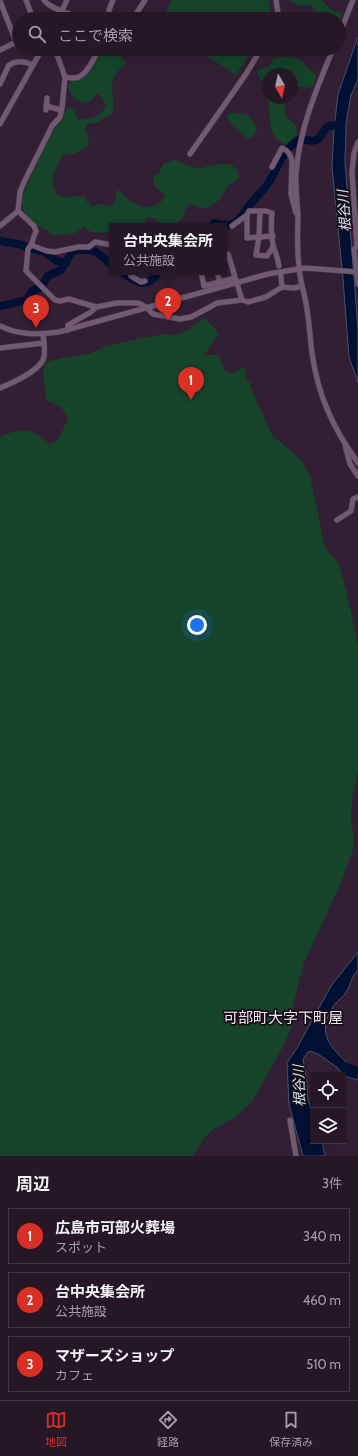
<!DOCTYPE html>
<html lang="ja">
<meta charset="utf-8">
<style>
:root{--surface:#261727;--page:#322433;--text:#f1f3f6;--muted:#a49fa7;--line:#423644;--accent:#d93025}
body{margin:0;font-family:Cabin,"Noto Sans JP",sans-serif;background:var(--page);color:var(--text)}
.controls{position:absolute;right:12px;bottom:12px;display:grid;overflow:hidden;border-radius:0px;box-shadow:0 4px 16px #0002}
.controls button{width:36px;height:36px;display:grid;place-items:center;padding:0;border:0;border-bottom:1px solid var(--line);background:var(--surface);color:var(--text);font:20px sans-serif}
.compass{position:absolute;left:262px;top:68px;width:36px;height:36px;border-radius:50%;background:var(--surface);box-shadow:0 4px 16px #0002;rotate:171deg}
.you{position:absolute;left:197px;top:625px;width:14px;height:14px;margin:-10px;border:3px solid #fff;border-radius:50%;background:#1a73e8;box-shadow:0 0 0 6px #1a73e833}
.badge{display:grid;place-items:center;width:26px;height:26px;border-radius:50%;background:var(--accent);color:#fff;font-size:13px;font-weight:700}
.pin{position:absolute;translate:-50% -33px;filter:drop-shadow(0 1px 2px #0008)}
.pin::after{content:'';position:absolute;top:21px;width:14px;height:12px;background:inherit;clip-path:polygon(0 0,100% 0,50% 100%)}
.popup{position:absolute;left:109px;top:223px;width:118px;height:52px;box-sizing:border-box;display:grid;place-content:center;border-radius:0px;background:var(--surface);filter:drop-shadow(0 1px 3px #0005);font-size:13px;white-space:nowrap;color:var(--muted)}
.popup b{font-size:15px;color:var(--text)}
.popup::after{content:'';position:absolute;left:50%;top:100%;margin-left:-8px;border:8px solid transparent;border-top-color:var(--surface)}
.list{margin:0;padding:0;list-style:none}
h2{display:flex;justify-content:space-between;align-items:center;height:52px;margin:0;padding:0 16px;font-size:17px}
h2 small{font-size:13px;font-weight:400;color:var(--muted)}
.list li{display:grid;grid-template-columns:26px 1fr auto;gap:12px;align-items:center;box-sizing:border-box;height:56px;margin:0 8px 8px;padding:0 8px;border:1px solid var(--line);border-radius:0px}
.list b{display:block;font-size:15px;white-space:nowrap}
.list p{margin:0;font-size:13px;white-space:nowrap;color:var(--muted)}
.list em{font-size:13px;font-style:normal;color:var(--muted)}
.icon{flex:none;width:22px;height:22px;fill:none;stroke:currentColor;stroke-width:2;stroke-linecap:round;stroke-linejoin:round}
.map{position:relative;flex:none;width:358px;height:1156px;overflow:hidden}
.search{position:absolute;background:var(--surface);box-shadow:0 4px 16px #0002;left:12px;right:12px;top:12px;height:44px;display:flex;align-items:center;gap:10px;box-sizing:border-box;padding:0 14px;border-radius:22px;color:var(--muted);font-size:15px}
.sheet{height:244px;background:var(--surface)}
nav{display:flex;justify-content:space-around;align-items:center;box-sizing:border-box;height:56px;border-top:1px solid var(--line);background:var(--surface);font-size:11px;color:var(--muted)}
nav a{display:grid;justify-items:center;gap:2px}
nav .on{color:var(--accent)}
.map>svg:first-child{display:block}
.green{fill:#15442a}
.water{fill:#001033;stroke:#49506c}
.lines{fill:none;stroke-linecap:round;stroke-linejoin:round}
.river{stroke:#001033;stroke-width:8}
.minor-casing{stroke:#4e3d4f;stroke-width:6}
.minor{stroke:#705971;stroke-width:5}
.labels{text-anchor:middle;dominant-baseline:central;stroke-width:3.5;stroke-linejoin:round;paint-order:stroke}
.water-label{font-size:14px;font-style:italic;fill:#dae4f1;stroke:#160d16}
.quarter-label{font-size:15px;fill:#f2e5f2;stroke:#160d16}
</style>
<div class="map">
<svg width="358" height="1156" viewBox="0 0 358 1156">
<rect width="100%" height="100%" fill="#331f34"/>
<g class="green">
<polygon points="172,0 269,0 271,13 269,19 162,19"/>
<path d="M289,0H321L333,11L341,12C342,17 342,22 339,26V19H322L311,5L300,6Z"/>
<path d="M100,49H118L121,57L126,61L125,65C123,68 118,70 116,74C107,86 117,101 112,114L96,123L87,124L85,129L89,140L87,146L74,154L63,155C55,169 47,181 58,196L66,197L84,196L87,202L92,206L100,204L110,206L115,202L116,192L119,190C127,199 140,211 153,206C157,205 161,202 164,199L165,195L155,187L153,176L159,174L163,164L174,160L199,169L212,165L229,164L237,169L239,178L228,186L219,200L208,208L197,207L190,204L186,208L183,218L174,226H161C156,218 155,217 145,219L146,223L144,226H137L134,224L132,226H112V233L91,232L83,226C74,237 65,235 52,235C47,229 43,229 36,225C25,220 21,208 22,196L46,143L67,109L73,108L76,110L75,115L79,120C92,118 100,118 106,106L101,97L97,93L93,99L86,103C75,99 70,98 68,85L71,81L82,79L90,69Z"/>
<polygon points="196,49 251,49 247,58 236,75"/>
<path d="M289,57L301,60L316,76L314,85L310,88L295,86L292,87V74H268V98H285C284,104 284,112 287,117C289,121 294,123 296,127C299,135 292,142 286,145L276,139L271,128L266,86L257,74V70L267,67L275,58Z"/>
<polygon points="231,113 246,114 254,123 257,130 253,137 247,138 229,122 227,115"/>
<path d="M204,318L219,333L204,355H219L224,370L229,373L236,372L245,367V378L250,383L254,396L272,435L301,460L310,476L325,548L338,563L346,589L358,645V770L352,799L351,819L354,839L353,850L342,880L304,963L293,1005V1024L280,1052L252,1102L234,1118L212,1130L204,1138L193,1156H0V437C8,432 25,428 34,433C39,435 44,441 49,444C60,443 64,427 68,418C62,406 60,406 47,401L46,398L43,374L44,367L47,362L65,357L90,354L104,347L138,339L165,334L175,335L188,330Z"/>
</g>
<g class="water">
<polygon points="358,37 358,79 351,95 346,123 345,162 358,330 358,382 349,357 343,279 332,166 334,129 338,94"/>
<path d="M358,952V970C351,976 351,986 345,994C341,999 334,1003 331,1010C314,1039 339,1054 358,1073V1080L344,1076L338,1068L318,1054L311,1051L308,1052L303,1059L307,1083L308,1100L313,1114V1141H322L325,1156H303L289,1104L287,1063L297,1048L331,986Z"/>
</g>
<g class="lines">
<g class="river">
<path d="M212,226L214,223C218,224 224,225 229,225C240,223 246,209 253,201C257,196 263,191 267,185C277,171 281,153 295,142C302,136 309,143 316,140C327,135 318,125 339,125"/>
<polyline points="0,241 18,244 26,247 43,251 57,261 66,263"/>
<path d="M122,272C137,283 146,290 159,272"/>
<path d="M0,306C9,305 17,302 26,300L32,291L41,287L48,276L61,270L72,252L76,250H90L96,252L112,265"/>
<polyline points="345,1066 358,1071"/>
</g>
<defs>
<g id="minor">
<polyline points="26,0 33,19"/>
<path d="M44,0C50,9 73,15 84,19"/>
<polyline points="276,0 278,13 277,19"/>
<polyline points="0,1 16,42"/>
<polyline points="58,19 67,0"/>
<polyline points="109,19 109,10 113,0"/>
<polyline points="133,19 145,0"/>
<polyline points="339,35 353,0"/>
<path d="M55,49L65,77L62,108L60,117L52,126L24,182L20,192L18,211L34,226L36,231L31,245L28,249L26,271L55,300L60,301L69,299L96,307L117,303H136L141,304L147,308L153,314L180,319L191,317L210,307L217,303L242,300L248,302L266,297L282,287L294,288L302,286C297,264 297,243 298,220C298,205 295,189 296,174C299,130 316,90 333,49"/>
<polyline points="0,50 16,42 19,39"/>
<path d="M65,77C69,78 73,78 76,78C86,76 95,58 98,49"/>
<path d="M0,84L9,65C17,60 25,61 33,65"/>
<polyline points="46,106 61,110"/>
<polyline points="46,110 47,98"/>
<polyline points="0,124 42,49"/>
<polyline points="358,142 354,153 352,172 357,247 354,249 358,284"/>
<polyline points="190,154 246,74 261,49"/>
<path d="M272,167L282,148C288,150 291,156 292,161L291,194L296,213"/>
<polyline points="260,211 259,237 256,255 267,256 273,247"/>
<polyline points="0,226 18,211"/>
<polyline points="232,226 247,215"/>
<path d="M273,236L247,238V215L249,211H266L272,213C271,221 271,241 274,248C276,254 278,260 279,266"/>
<polyline points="31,245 47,251 55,252 78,247 89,247 95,242 112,245"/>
<polyline points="224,254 228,254 242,300"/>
<polyline points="130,272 131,276 141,282 145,281"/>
<polyline points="201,272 204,286 235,278"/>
<polyline points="217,272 220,282"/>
<polyline points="281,276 282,287"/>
<path d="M302,286C309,308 309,331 312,353C318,396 333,428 358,463"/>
<path d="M0,326C19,335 38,335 59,332L268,274L305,268L358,272"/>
<polyline points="68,330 68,325 91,312 96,307"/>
<polyline points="0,348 44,343"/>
<path d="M0,388C12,383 36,373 43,360C46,353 44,342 43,334"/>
<polyline points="345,445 350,464 358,476"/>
<polyline points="337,520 351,511 353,499 358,497"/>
<polyline points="290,1120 296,1156"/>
</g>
</defs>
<use href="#minor" class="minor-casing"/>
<use href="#minor" class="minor"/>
</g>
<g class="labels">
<g class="water-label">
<text transform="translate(344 211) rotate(-94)">根谷川</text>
<text transform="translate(299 1086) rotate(-92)">根谷川</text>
</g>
<g class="quarter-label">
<text x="283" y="1018">可部町大字下町屋</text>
</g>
</g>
</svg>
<div class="controls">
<button><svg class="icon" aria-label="locate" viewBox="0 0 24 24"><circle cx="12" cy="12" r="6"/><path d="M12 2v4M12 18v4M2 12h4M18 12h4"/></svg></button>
<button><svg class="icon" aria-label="layers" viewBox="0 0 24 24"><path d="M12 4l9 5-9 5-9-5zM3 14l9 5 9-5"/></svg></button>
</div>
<svg class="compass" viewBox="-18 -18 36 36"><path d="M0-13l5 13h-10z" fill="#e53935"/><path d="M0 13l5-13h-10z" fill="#a49fa7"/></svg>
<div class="you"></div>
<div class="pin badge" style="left:191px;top:400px">1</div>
<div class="pin badge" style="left:168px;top:321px">2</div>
<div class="popup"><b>台中央集会所</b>公共施設</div>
<div class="pin badge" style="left:36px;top:328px">3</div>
<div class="search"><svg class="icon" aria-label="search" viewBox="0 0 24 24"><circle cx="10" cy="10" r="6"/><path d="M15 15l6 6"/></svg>ここで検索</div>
</div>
<section class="sheet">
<h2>周辺<small>3件</small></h2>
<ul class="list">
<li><span class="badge">1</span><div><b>広島市可部火葬場</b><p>スポット</p></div><em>340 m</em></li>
<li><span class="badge">2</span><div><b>台中央集会所</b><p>公共施設</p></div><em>460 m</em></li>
<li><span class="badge">3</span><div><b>マザーズショップ</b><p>カフェ</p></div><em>510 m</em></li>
</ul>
</section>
<nav>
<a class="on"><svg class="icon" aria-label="map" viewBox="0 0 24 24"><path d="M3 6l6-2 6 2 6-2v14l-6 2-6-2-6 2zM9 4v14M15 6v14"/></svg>地図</a>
<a><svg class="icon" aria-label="directions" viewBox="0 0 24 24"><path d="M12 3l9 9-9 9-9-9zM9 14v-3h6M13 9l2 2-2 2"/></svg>経路</a>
<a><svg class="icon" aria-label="saved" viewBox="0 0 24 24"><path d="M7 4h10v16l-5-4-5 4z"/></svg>保存済み</a>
</nav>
